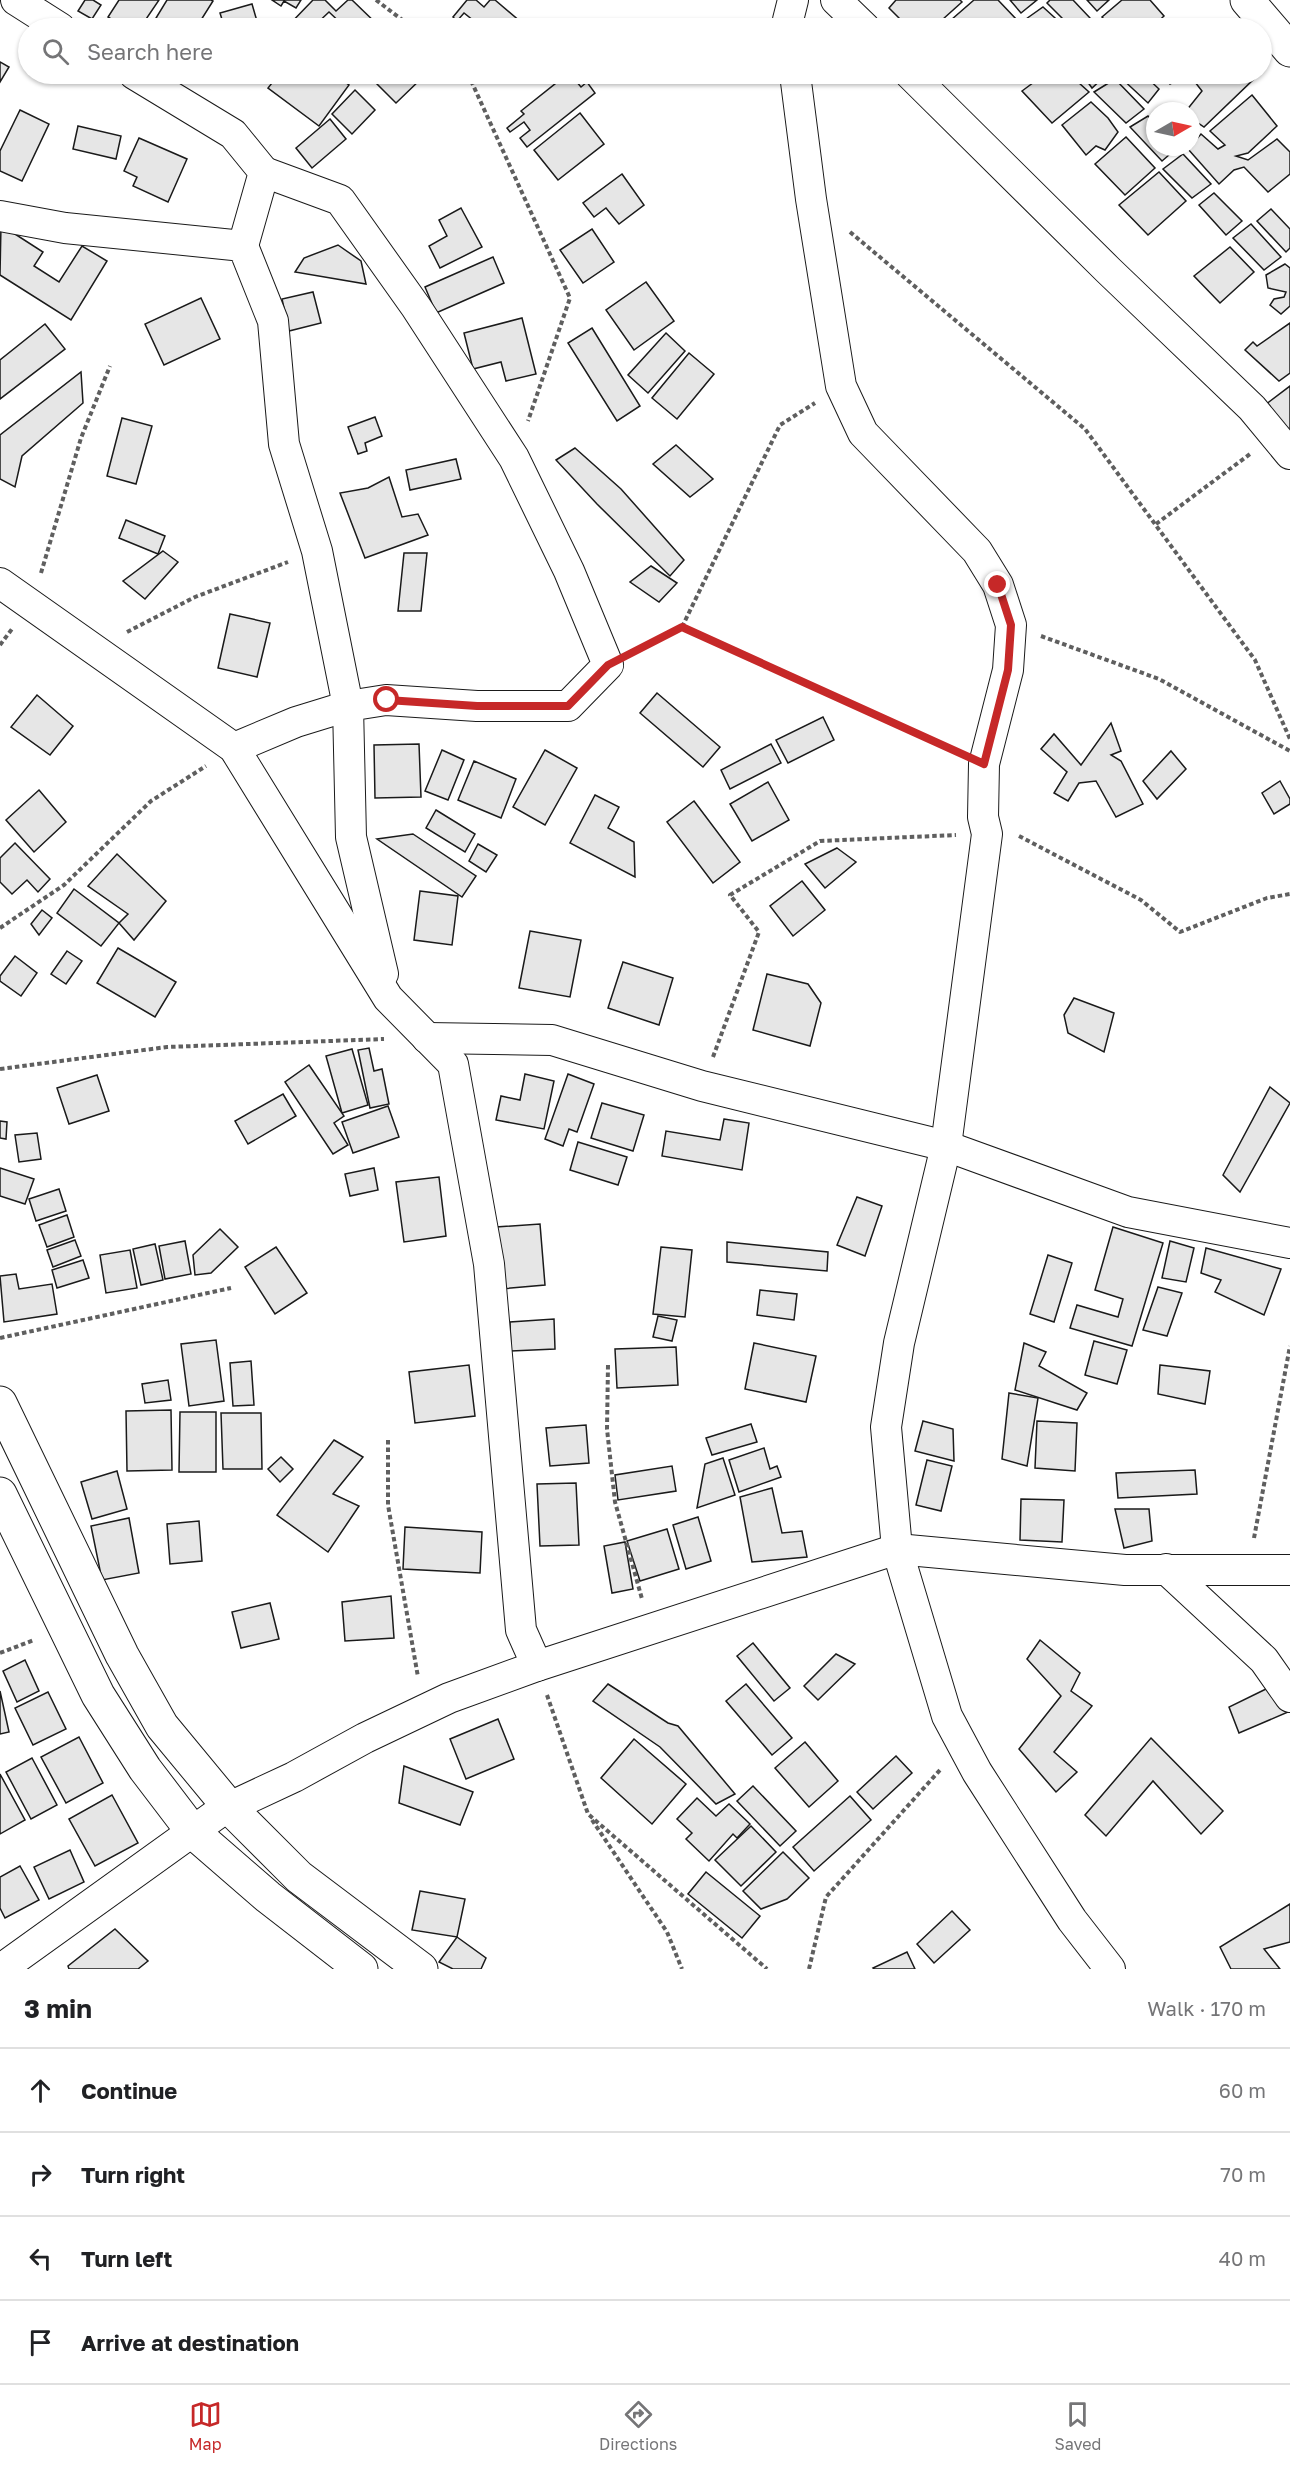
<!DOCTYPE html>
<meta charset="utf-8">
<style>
:root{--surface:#fff;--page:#f6f6f6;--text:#202124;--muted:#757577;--line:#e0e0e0;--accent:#c62828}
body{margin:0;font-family:"Golos Text",sans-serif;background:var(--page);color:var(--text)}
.compass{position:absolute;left:1146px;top:102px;width:54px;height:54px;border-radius:50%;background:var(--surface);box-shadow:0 2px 4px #0004;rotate:81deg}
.stop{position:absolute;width:18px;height:18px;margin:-14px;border:4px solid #c62828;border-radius:50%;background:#fff}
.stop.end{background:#c62828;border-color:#fff;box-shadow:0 2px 6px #0008}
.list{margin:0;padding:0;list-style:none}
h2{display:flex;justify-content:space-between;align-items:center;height:78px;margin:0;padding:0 24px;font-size:26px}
h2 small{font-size:20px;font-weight:400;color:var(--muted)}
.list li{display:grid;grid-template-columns:39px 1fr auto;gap:18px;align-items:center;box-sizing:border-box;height:84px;padding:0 24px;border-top:2px solid var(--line)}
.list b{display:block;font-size:22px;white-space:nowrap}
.list em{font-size:20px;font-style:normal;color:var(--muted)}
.icon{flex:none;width:33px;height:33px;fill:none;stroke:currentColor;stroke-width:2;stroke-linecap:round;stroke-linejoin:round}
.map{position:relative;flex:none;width:1290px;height:1969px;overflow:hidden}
.search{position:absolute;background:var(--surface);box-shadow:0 2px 4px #0004;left:18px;right:18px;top:18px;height:66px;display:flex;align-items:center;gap:15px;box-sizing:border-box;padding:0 21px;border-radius:33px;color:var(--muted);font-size:22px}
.sheet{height:414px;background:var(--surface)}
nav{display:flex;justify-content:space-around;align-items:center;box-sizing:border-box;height:84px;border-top:2px solid var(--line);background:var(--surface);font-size:16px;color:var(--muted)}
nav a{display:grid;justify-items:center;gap:3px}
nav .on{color:var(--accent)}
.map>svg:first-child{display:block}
.building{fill:#e6e6e6;stroke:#1a1a1a;stroke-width:1.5}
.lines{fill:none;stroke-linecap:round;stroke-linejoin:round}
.minor-casing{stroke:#1a1a1a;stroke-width:32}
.tertiary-casing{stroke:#1a1a1a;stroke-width:35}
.path{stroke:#5f5f5f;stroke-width:4;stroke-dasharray:4.5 3;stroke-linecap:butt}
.minor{stroke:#fff;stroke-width:30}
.tertiary{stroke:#fff;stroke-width:33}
.route{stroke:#c62828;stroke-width:8}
</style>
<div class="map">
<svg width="1290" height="1969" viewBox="0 0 1290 1969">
<rect width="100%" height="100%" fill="#fff"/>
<g class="building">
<polygon points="85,0 93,0 101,5 92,19 78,11"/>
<polygon points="119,0 159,0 140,28 125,28 108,17"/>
<polygon points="167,0 211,0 213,1 196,28 173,28 156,18"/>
<polygon points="272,0 301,0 296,8 284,1 281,6"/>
<polygon points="313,0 325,0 336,11 348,0 352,0 381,28 346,28 329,12 312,28 286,28"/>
<polygon points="467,0 476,0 484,7 490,0 495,0 528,28 477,28 479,25 464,13 457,21 453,17"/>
<polygon points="896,0 960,0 962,2 933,28 909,28 889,8"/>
<polygon points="974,0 998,0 1016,19 1005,28 959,28 951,20"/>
<polygon points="1010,0 1037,0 1021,13"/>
<polygon points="1050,0 1073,0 1090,18 1082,28 1072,28 1047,3"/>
<polygon points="1087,0 1109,0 1097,11"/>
<polygon points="1122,0 1150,0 1164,16 1151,28 1113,28 1102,17"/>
<polygon points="252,4 259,28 234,28 233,24 224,26 220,13"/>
<polygon points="1043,7 1066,28 1036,28 1026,19"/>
<polygon points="461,20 471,28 454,28"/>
<polygon points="0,62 9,67 0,82"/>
<polygon points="279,74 333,74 349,85 319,126 268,88"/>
<polygon points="367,74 422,74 424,76 396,103"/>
<polygon points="560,74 570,74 581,87 587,82 595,93 527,147 520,138 530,130 524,122 510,132 507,128 524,114 521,111 556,83 553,79"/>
<polygon points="1011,74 1031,74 1022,83"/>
<polygon points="1045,74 1069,74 1089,92 1052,123 1022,91"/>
<polygon points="1082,74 1107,74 1092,88"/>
<polygon points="1120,74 1143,74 1159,89 1148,103 1118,75"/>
<polygon points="1160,74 1189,74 1170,84"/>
<polygon points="1196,74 1254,74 1257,76 1204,127 1191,118 1191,111 1186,111 1202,91 1191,77"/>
<polygon points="1115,79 1144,109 1126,123 1094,92"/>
<polygon points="355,90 375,110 352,134 332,114"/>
<polygon points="1252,95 1277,126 1248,153 1236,156 1248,160 1277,139 1290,152 1290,174 1268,192 1244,167 1234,170 1219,184 1188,149 1201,134 1218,149 1225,145 1210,131"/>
<polygon points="1091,102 1108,118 1118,132 1105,150 1096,146 1086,155 1062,125"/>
<polygon points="20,110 49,124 22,181 0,171 0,151"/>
<polygon points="580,113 604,144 558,180 534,150"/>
<polygon points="1148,116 1155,124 1155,147 1177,148 1162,161 1130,127"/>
<polygon points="330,119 346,139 312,168 296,148"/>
<polygon points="78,126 121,136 116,159 73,149"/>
<polygon points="1126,137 1155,168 1125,195 1095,164"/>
<polygon points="139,138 187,159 168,202 133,186 137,177 124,171"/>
<polygon points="1183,154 1211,184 1192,198 1163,169"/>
<polygon points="1159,172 1186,201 1148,235 1119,205"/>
<polygon points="622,174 644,205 619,224 606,208 594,217 583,203"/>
<polygon points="1214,193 1242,221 1226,235 1199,205"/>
<polygon points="461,208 482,247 440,268 429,246 447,236 439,220"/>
<polygon points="1271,209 1290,229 1290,248 1286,252 1257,221"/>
<polygon points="1251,224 1281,257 1264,270 1233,238"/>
<polygon points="1,225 43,252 34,266 59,282 82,246 107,261 71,320 0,275"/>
<polygon points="592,229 614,262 583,283 560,250"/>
<polygon points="338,245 361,261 366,284 295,272 304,258"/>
<polygon points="1230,247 1254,272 1220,303 1194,276"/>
<polygon points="493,257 504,283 436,313 425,287"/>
<polygon points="1285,264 1290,268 1290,306 1281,314 1270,305 1274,299 1284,297 1286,292 1268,288 1266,275"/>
<polygon points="646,282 674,321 634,350 606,310"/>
<polygon points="313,292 321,323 289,331 282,299"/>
<polygon points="201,298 220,339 164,365 145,324"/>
<polygon points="522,318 536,374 506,381 501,362 473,369 464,333"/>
<polygon points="1290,323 1290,373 1279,381 1245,350 1253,342 1257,346"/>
<polygon points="45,324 65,349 0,399 0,360"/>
<polygon points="592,328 640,406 617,421 568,343"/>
<polygon points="666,333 685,351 648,393 628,375"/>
<polygon points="689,353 714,374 677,419 652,398"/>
<polygon points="81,372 83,403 22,456 15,487 0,479 0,435"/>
<polygon points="1290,386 1290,433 1261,408"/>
<polygon points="375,417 382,436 365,443 367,451 358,454 348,427"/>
<polygon points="122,418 152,426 136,484 107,476"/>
<polygon points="676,445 713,479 690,497 653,464"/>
<polygon points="575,448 621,489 684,560 670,576 597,504 556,460"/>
<polygon points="456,459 461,479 410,490 406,470"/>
<polygon points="389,477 402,517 418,514 428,535 365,558 340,493 368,488"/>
<polygon points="126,520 165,536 158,554 119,538"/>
<polygon points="163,551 178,562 145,599 123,581"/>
<polygon points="404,553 427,553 421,611 398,611"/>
<polygon points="651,566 677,583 659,602 630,582"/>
<polygon points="230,614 270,623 257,677 218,668"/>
<polygon points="657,693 720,747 703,767 640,713"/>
<polygon points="37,695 73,726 50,755 11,727"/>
<polygon points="823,717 834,740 788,763 776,740"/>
<polygon points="1111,723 1121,751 1111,755 1121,761 1143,804 1116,817 1096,781 1079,783 1068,801 1054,793 1067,772 1041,749 1054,734 1081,765"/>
<polygon points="419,744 421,797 375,798 374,745"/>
<polygon points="771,744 781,763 730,789 721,770"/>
<polygon points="442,750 464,760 448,800 425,791"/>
<polygon points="545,750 577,768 545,825 513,807"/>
<polygon points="1171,751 1186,769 1157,799 1143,781"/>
<polygon points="474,761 516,779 501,818 458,800"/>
<polygon points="1280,781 1290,799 1290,804 1274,814 1262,793"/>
<polygon points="768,782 789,820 752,841 730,804"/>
<polygon points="39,790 66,822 34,852 6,820"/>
<polygon points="595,795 619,807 608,828 634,842 635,877 570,843"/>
<polygon points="694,801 740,862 713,883 667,822"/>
<polygon points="436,810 475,834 465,852 426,828"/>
<polygon points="413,834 476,876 462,897 377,839"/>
<polygon points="15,843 50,879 38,892 27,880 12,894 0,882 0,858"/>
<polygon points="478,844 497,855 486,872 469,861"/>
<polygon points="837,848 856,862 825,888 805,864"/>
<polygon points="117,854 166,901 134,940 119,923 128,914 88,886"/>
<polygon points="802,881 825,910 793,936 770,906"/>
<polygon points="74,889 119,923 101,946 57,913"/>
<polygon points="420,891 458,896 452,945 414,940"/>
<polygon points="42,910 52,918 39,935 31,924"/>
<polygon points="530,931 581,940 570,997 519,988"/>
<polygon points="118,948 176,982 155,1017 97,983"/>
<polygon points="67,951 82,961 66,984 51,974"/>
<polygon points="15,956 37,973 21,996 0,981 0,976"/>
<polygon points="623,962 673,978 659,1025 608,1008"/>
<polygon points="767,974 808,984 821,1003 810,1046 753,1030"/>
<polygon points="1074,998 1114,1013 1104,1052 1068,1033 1064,1015"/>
<polygon points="369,1048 374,1071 382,1069 389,1104 370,1108 358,1050"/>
<polygon points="352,1049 368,1105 342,1113 326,1056"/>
<polygon points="309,1065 344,1116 334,1123 348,1145 333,1154 285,1082"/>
<polygon points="525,1074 554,1081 544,1129 496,1120 501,1096 520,1100"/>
<polygon points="568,1074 594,1084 577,1132 569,1129 563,1146 545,1139"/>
<polygon points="97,1075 109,1111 69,1124 57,1088"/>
<polygon points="1270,1087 1290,1103 1240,1192 1223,1175"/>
<polygon points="283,1094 296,1116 248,1144 235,1121"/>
<polygon points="602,1103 644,1115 633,1151 591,1138"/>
<polygon points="388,1106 399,1137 353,1153 342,1122"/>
<polygon points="724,1119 749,1123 742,1170 662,1156 666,1131 720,1140"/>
<polygon points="0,1121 7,1122 6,1139 0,1138"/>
<polygon points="37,1133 41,1159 19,1162 15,1135"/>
<polygon points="578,1142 627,1157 618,1185 570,1170"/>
<polygon points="0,1168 34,1179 25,1204 0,1196"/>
<polygon points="374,1168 378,1190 350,1196 345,1174"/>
<polygon points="439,1177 446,1236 404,1242 396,1182"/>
<polygon points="59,1189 66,1211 36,1221 29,1199"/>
<polygon points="857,1197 882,1206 865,1256 837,1245"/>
<polygon points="67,1215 74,1237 47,1247 39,1225"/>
<polygon points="540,1224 545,1285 501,1289 496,1227"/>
<polygon points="1113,1227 1163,1243 1132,1346 1070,1328 1077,1305 1118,1317 1123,1299 1095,1290"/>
<polygon points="220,1229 238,1247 211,1273 195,1275 193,1255"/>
<polygon points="75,1240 81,1256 53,1267 47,1250"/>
<polygon points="185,1241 191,1274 165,1279 159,1246"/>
<polygon points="1170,1241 1194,1248 1186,1282 1162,1278"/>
<polygon points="727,1242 828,1252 827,1271 727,1262"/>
<polygon points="155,1244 163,1280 141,1285 133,1249"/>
<polygon points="276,1247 307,1293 275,1314 245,1267"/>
<polygon points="661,1247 692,1250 685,1317 653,1314"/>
<polygon points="1206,1248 1281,1269 1264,1315 1215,1292 1221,1280 1201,1273"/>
<polygon points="130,1250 137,1288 106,1293 100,1255"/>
<polygon points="1048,1255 1072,1263 1054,1322 1030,1314"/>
<polygon points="83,1260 89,1278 57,1288 52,1270"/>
<polygon points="16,1274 19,1289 52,1284 57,1314 4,1322 0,1276"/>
<polygon points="1158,1287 1182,1293 1167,1336 1143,1330"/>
<polygon points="760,1290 797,1294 794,1320 757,1315"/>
<polygon points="658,1316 677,1320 672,1341 653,1337"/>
<polygon points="554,1319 555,1349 511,1351 510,1322"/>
<polygon points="216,1340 224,1401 189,1406 181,1344"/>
<polygon points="1094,1341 1127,1350 1117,1384 1085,1375"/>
<polygon points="754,1343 816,1356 806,1402 745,1389"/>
<polygon points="1024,1343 1046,1352 1039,1366 1087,1393 1077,1410 1015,1390"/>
<polygon points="676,1347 678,1385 617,1388 615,1349"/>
<polygon points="251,1361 254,1405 233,1406 230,1363"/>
<polygon points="469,1365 475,1416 415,1423 409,1372"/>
<polygon points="1160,1365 1210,1371 1205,1404 1158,1394"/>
<polygon points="168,1380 171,1400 145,1403 142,1384"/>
<polygon points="1009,1393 1038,1398 1027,1466 1002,1459"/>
<polygon points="171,1410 172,1470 127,1471 126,1411"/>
<polygon points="180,1412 216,1412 216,1472 179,1472"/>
<polygon points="221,1413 261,1413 262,1469 223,1469"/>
<polygon points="923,1421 953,1429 954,1461 915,1451"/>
<polygon points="1037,1421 1077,1423 1075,1471 1035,1468"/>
<polygon points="751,1424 757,1442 712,1455 706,1438"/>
<polygon points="586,1425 589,1463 550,1466 546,1428"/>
<polygon points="334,1440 363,1457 333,1494 359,1506 328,1552 277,1515"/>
<polygon points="764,1448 770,1469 777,1466 781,1477 739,1492 729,1460"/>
<polygon points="281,1457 293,1469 280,1482 268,1469"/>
<polygon points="723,1458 735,1495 697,1508 705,1464"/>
<polygon points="927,1460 952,1466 941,1511 916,1505"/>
<polygon points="672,1466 676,1491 618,1500 615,1475"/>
<polygon points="1195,1470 1197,1494 1118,1498 1116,1473"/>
<polygon points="117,1471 127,1509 92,1519 81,1482"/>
<polygon points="576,1483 579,1545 540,1546 537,1484"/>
<polygon points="772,1488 782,1533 802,1531 807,1557 752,1562 740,1497"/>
<polygon points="1021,1499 1064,1500 1062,1542 1020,1540"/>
<polygon points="1115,1509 1149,1509 1152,1541 1124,1548"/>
<polygon points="698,1517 711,1561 686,1569 673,1525"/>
<polygon points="129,1518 139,1573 102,1580 91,1526"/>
<polygon points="199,1521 202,1561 170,1564 167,1524"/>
<polygon points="405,1527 482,1532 480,1573 403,1569"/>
<polygon points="667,1529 679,1569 640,1581 627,1541"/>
<polygon points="625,1542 633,1589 612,1593 604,1546"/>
<polygon points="391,1596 394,1638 345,1641 342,1602"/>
<polygon points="270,1603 279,1639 241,1648 232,1612"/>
<polygon points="1040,1640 1080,1673 1071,1691 1092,1706 1054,1752 1077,1772 1056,1792 1019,1749 1061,1696 1027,1659"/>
<polygon points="753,1643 790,1688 774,1701 737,1656"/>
<polygon points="836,1654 855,1664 818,1700 804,1686"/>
<polygon points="25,1660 39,1691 17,1702 3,1671"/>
<polygon points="608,1684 668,1723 678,1726 735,1794 716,1804 660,1747 593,1701"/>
<polygon points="746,1684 792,1738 772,1755 726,1701"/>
<polygon points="1266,1689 1288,1712 1239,1733 1229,1707"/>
<polygon points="0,1691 9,1732 0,1734"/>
<polygon points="48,1692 66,1729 33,1745 15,1708"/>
<polygon points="498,1719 514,1759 466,1779 450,1739"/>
<polygon points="79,1737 103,1783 66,1803 41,1757"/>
<polygon points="1151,1738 1223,1811 1201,1834 1153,1781 1106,1836 1085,1815"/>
<polygon points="634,1739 686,1784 652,1824 601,1778"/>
<polygon points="805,1742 838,1781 809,1807 775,1768"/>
<polygon points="896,1756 912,1773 873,1809 857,1792"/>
<polygon points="32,1758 57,1805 31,1819 6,1772"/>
<polygon points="404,1766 473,1792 460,1825 399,1803"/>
<polygon points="0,1774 25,1820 0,1834"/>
<polygon points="753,1786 796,1831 780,1846 737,1801"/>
<polygon points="112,1795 138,1843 95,1866 69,1819"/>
<polygon points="850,1796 871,1820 814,1871 793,1847"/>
<polygon points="697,1798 716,1816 729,1804 750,1824 737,1838 733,1834 709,1861 686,1839 692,1833 677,1819"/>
<polygon points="751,1826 776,1852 741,1886 715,1860"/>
<polygon points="70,1850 84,1882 49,1899 34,1867"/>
<polygon points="783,1852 809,1878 787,1899 761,1909 743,1891"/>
<polygon points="20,1866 39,1900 5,1918 0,1908 0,1877"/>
<polygon points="706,1872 760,1916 742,1938 688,1894"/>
<polygon points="420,1891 465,1899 457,1937 412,1930"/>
<polygon points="1290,1904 1290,1942 1264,1949 1280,1969 1231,1969 1220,1947"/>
<polygon points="952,1911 970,1930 934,1963 917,1944"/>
<polygon points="115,1929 148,1961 138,1969 69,1969 68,1966"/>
<polygon points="457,1937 486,1958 481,1969 453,1969 439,1962"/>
<polygon points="907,1952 915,1969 874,1969 873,1968"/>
</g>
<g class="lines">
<defs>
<g id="minor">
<polyline points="16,0 60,28"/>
<polyline points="836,0 865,28"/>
<polyline points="790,28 788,20 793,0"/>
<polyline points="134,74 233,134 264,172 243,246"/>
<polyline points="795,74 811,199 841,386 863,433 977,551 998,585 1011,625 1008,670 984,764 983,817 987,834 946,1146 899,1343 886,1427 897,1549 947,1716 977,1772 1072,1920 1110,1969"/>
<polyline points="910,74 1108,270 1252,408 1290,454"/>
<polyline points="264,172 340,200 416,307 514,458 569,571 608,665 568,706 477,706 386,700 348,706 351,837 383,974"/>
<polyline points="0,216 65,228 243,246 273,321 284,444 317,551 348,706 296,722 234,748"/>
<polyline points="0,583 234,748 388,998 453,1064 489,1264 521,1630 537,1666"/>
<polyline points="427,1038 552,1040 702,1086 946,1146 1128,1212 1290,1243"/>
<polyline points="1166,1569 1264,1660 1290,1697"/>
<polyline points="1,1969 221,1811 294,1777 365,1738 449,1698 537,1666 897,1549 1125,1570 1290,1570"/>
</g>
<g id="tertiary">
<polyline points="1247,0 1290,50"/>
<polyline points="0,1403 122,1655 162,1726 229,1807 299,1877 421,1969"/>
<polyline points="0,1494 98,1695 145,1769 193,1832 268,1897 361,1969"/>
</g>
</defs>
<use href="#minor" class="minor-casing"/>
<use href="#tertiary" class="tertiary-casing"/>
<g class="path">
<polyline points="376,0 413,28"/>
<polyline points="468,74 570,298 528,421"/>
<polyline points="850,232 1085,429 1255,660 1290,739"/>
<polyline points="1156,524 1250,454"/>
<polyline points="41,573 81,438 110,366"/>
<polyline points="682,627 780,425 815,403"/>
<polyline points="127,632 195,597 288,562"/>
<polyline points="1041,636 1159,679 1290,751"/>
<polyline points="0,645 12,629"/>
<polyline points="636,651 682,627 956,751"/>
<polyline points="1019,836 1141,900 1180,932 1267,898 1290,894"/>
<polyline points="0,928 64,885 151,801 206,766"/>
<polyline points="713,1057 759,932 730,895 820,841 956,835"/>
<polyline points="0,1069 167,1047 384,1039"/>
<polyline points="0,1338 231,1288"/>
<polyline points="608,1365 607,1429 615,1502 642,1599"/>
<polyline points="388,1440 388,1505 418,1677"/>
<polyline points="1254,1538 1290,1346"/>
<polyline points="0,1653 34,1640"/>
<polyline points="547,1695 588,1814 767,1969"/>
<polyline points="592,1820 667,1932 682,1969"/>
<polyline points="809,1969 826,1897 940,1770"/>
</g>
<use href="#minor" class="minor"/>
<use href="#tertiary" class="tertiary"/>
</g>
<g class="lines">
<polyline class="route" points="387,700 477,706 568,706 608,665 682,627 984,764 1008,670 1011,625 998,585"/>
</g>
</svg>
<svg class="compass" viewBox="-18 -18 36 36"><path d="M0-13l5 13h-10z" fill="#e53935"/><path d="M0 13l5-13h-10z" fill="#757577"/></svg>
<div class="stop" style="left:387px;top:700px"></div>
<div class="stop end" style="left:998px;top:585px"></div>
<div class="search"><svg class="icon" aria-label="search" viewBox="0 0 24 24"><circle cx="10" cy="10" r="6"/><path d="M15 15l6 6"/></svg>Search here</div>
</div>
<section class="sheet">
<h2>3 min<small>Walk · 170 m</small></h2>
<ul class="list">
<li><svg class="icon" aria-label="ahead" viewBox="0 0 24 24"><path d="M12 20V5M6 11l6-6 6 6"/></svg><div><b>Continue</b></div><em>60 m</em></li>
<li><svg class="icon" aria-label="right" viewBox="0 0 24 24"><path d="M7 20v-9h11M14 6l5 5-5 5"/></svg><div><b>Turn right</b></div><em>70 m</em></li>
<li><svg class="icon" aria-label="left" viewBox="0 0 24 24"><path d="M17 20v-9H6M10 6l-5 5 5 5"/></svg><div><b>Turn left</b></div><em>40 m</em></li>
<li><svg class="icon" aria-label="arrive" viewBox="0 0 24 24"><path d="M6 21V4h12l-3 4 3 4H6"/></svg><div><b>Arrive at destination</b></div></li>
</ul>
</section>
<nav>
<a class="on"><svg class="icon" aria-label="map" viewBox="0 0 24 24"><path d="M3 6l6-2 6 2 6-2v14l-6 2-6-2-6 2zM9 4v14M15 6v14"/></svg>Map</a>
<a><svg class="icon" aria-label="directions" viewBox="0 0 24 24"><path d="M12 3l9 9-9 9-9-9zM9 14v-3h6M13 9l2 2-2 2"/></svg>Directions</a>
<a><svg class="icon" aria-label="saved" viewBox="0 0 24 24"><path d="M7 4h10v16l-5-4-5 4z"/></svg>Saved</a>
</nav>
